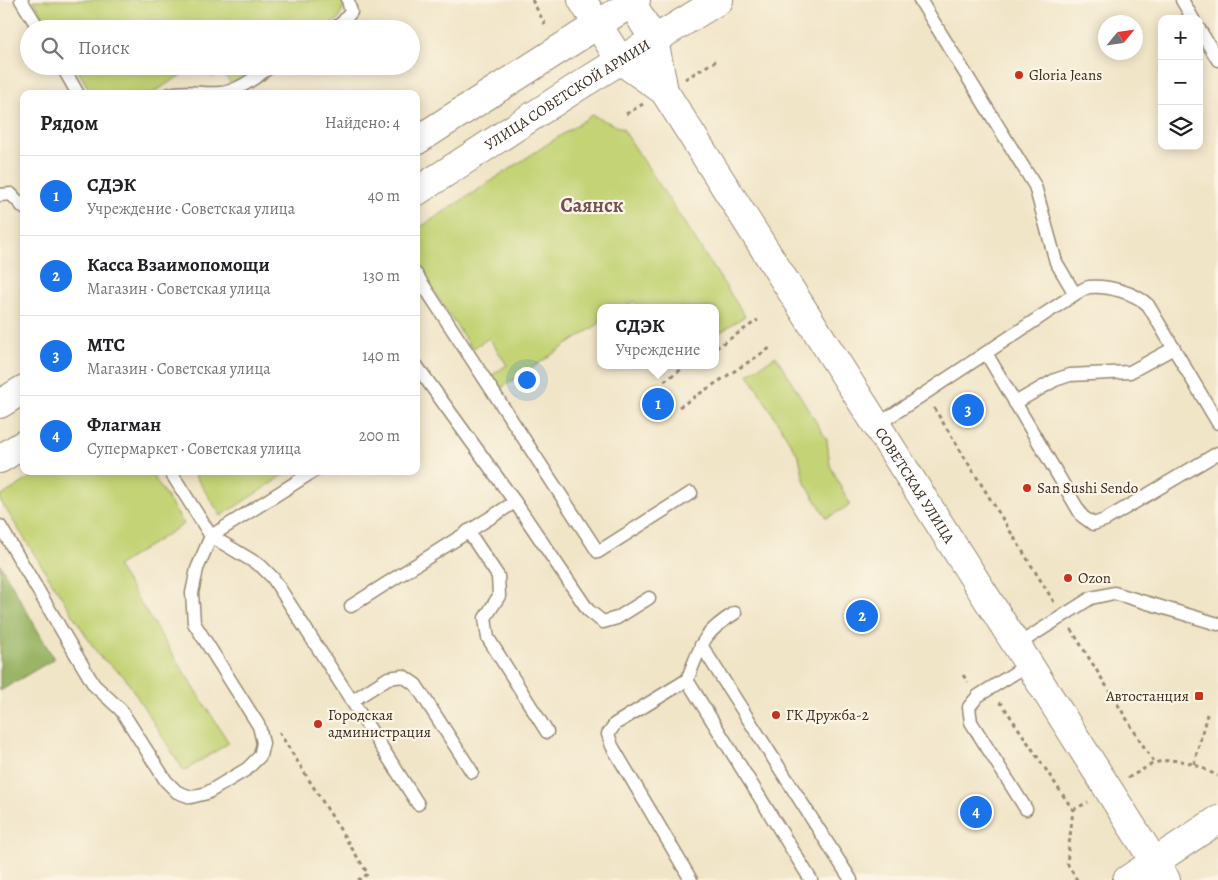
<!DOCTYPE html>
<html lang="ru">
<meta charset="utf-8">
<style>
:root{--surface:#fff;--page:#f6f6f6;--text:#202124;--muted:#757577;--line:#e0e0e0;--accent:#1a73e8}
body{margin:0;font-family:Alegreya,serif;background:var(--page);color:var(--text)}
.controls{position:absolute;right:15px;top:15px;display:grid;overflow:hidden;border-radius:10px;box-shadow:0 2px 12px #0003}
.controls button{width:45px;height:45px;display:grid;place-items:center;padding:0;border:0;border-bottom:1px solid var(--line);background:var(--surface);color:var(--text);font:25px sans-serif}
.compass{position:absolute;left:1098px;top:15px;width:45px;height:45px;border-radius:50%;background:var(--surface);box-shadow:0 2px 12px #0003;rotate:61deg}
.you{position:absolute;left:526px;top:379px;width:18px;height:18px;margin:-12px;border:4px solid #fff;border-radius:50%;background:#1a73e8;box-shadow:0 0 0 8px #1a73e833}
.badge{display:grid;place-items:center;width:32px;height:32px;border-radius:50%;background:var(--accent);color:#fff;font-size:16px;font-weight:700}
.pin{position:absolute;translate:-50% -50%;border:2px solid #fff;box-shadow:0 1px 5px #0006}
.popup{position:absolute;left:597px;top:304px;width:122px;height:65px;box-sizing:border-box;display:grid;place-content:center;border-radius:10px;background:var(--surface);filter:drop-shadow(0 1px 4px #0005);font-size:16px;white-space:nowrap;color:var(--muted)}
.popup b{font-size:19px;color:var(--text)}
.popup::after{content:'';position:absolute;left:50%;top:100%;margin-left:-10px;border:10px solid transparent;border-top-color:var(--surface)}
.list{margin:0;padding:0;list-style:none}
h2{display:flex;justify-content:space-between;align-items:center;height:65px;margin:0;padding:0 20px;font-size:21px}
h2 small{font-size:16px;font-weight:400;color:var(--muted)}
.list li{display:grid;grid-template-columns:32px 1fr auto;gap:15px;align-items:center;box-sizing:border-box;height:80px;padding:0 20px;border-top:1px solid var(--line)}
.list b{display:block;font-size:19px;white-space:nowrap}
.list p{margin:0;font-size:16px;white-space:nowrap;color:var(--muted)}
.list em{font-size:16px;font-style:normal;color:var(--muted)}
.icon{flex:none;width:28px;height:28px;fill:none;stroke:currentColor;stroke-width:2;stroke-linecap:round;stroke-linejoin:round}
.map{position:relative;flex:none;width:1218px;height:880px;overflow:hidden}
.search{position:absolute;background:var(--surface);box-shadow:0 2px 12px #0003;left:20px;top:20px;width:400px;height:55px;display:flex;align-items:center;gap:12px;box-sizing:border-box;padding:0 18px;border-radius:28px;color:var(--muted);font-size:19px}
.panel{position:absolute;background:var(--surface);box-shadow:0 2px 12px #0003;left:20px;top:90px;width:400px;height:385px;border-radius:10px}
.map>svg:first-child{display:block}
.green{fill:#c3d375;stroke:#7f7e4a}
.forest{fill:#9ab566;stroke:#6a7042}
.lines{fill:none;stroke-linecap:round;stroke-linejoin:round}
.lane-casing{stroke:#968873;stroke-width:15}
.secondary-casing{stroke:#968873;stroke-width:30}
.path{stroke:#968873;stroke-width:3;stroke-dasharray:4 4;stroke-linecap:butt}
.lane{stroke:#fff;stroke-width:12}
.secondary{stroke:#fff;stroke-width:28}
.poi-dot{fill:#c8321e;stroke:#fcf5e5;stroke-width:2}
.labels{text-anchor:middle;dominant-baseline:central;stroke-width:4.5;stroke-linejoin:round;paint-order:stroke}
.poi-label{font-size:15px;fill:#3b2a1e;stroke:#fcf5e5;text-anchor:start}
.street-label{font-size:15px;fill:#3b2a1e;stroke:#fcf5e5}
.district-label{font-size:20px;font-weight:bold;fill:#745054;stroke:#fcf5e5}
</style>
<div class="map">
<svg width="1218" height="880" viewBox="0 0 1218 880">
<rect width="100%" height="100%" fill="#fcf5e5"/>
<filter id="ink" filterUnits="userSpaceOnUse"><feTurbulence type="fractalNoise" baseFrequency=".02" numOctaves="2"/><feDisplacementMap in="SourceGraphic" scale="10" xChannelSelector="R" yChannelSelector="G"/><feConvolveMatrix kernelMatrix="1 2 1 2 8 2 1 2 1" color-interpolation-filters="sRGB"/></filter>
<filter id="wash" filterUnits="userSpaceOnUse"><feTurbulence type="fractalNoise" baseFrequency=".0096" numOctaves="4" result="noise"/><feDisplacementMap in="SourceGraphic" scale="20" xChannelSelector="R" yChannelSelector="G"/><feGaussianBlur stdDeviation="1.12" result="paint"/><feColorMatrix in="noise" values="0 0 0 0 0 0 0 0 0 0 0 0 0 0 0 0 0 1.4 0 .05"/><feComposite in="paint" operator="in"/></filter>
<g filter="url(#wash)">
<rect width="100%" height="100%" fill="#f1e5c8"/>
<g class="green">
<polygon points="33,0 341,0 344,5 339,19 323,29 51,29"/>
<polygon points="75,66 195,66 151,94 92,94"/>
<polygon points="205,66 263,66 232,86 223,71 212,77"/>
<polygon points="592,115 623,129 745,316 716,335 716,308 639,308 634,301 623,308 600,308 600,323 498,390 489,377 507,365 489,338 472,349 416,264 416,230"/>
<polygon points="776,356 827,440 830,465 850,505 827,518 805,483 799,457 748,374"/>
<polygon points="41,471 150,471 184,524 117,566 229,743 184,771 124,676 99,656 0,500 0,497"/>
<polygon points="192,471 290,471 221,516"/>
</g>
<polygon class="forest" points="0,564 54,659 0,691"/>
</g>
<g filter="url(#ink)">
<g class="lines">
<defs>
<g id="lane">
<polyline points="21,0 39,29"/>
<polyline points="1182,0 1193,19"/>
<polyline points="333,29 342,23 351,12 348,0"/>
<polyline points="1199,29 1218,60"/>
<polyline points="62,66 78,94"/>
<path d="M170,94C187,89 203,95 220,93C240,91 256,76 272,66"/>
<polyline points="0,195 11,194 24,208"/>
<polyline points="416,274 598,552 691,493"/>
<path d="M1075,294C1079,292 1084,288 1089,287C1108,285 1135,293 1148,305L1218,423"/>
<polyline points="986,353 1082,516 1093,524 1105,520 1218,453"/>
<polyline points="416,365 515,502 588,610 603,622 617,618 649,598"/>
<polyline points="1015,403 1055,380 1070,375 1130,372 1174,348"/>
<polyline points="877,425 1075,294 1056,262 1035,186 920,0"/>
<polyline points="314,471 211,536 261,566 273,578 418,804"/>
<polyline points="0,526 94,685 121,710 166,781 177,792 191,797 207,793 247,769 260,756 263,743 259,726 194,623 192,593 197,569 211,536 170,471"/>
<polyline points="468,531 498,576 499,596 485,618 488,638 547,732"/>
<polyline points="351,606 515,502"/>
<polyline points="701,645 851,880"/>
<polyline points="1017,645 1091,598 1114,593 1218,624"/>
<path d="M687,680C702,644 701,634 735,613"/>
<polyline points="352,701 388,678 403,676 416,685 472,772"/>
<polyline points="1026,809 971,722 969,707 978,696 1029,664"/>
<polyline points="691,880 612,746 608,734 615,724 687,680 811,880"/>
</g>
<g id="secondary">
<polyline points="582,0 620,60 664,91"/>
<path id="s1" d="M630,0L654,40L664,91L1166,880"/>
<polyline points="416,141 636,0"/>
<path id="s2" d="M416,192L582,84L719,0"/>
<polyline points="0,404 24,389"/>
<polyline points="0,459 24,444"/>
<polyline points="1127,880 1218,820"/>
</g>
</defs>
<use href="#lane" class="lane-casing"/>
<use href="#secondary" class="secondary-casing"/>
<g class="path">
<polyline points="532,0 547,28"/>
<polyline points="685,79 719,59"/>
<polyline points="626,114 643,104"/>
<polyline points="716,348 758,320"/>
<polyline points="664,381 688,365"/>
<polyline points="679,407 773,346"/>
<polyline points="934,408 1054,602"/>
<path d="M1071,629L1154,763C1181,756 1194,764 1218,776"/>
<polyline points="963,675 968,682"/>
<polyline points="999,703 1002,704 1073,810 1067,863 1077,880"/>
<polyline points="279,732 368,874 358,880"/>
<polyline points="1194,764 1207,714"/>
<polyline points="1128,778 1154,763"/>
<polyline points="1073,810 1088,802"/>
</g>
<use href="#lane" class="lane"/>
<use href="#secondary" class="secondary"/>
</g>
</g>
<g class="poi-dot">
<circle cx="1019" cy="75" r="5"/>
<circle cx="1027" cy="488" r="5"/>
<circle cx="1068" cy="578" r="5"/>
<rect x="1194" y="691" width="10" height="10" rx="2.5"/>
<circle cx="776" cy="715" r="5"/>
<circle cx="318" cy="724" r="5"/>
</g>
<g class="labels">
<g class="poi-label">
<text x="1029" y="75">Gloria Jeans</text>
<text x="1037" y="488">San Sushi Sendo</text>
<text x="1078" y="578">Ozon</text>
<text x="1189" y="696" text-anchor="end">Автостанция</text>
<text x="328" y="715">Городская<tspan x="328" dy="17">администрация</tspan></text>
<text x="786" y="715">ГК Дружба-2</text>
</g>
<g class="street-label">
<text stroke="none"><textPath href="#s2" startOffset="180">УЛИЦА СОВЕТСКОЙ АРМИИ</textPath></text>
<text stroke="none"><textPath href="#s1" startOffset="566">СОВЕТСКАЯ УЛИЦА</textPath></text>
</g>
<g class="district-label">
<text x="592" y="205">Саянск</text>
</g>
</g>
</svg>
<div class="controls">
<button>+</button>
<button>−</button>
<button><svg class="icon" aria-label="layers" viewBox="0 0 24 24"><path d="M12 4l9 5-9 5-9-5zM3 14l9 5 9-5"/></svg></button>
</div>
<svg class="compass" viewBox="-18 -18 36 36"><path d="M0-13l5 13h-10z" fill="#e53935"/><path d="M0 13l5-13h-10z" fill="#757577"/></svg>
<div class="you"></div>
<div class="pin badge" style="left:658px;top:404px">1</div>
<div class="popup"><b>СДЭК</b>Учреждение</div>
<div class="pin badge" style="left:862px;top:616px">2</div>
<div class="pin badge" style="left:968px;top:410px">3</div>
<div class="pin badge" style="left:976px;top:812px">4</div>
<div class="search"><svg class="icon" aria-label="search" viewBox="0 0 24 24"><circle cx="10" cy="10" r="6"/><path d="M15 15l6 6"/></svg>Поиск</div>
<section class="panel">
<h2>Рядом<small>Найдено: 4</small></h2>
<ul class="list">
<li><span class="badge">1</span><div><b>СДЭК</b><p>Учреждение · Советская улица</p></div><em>40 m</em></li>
<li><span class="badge">2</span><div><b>Касса Взаимопомощи</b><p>Магазин · Советская улица</p></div><em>130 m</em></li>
<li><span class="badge">3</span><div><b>МТС</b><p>Магазин · Советская улица</p></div><em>140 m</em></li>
<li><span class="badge">4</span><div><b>Флагман</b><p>Супермаркет · Советская улица</p></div><em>200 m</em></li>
</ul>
</section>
</div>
